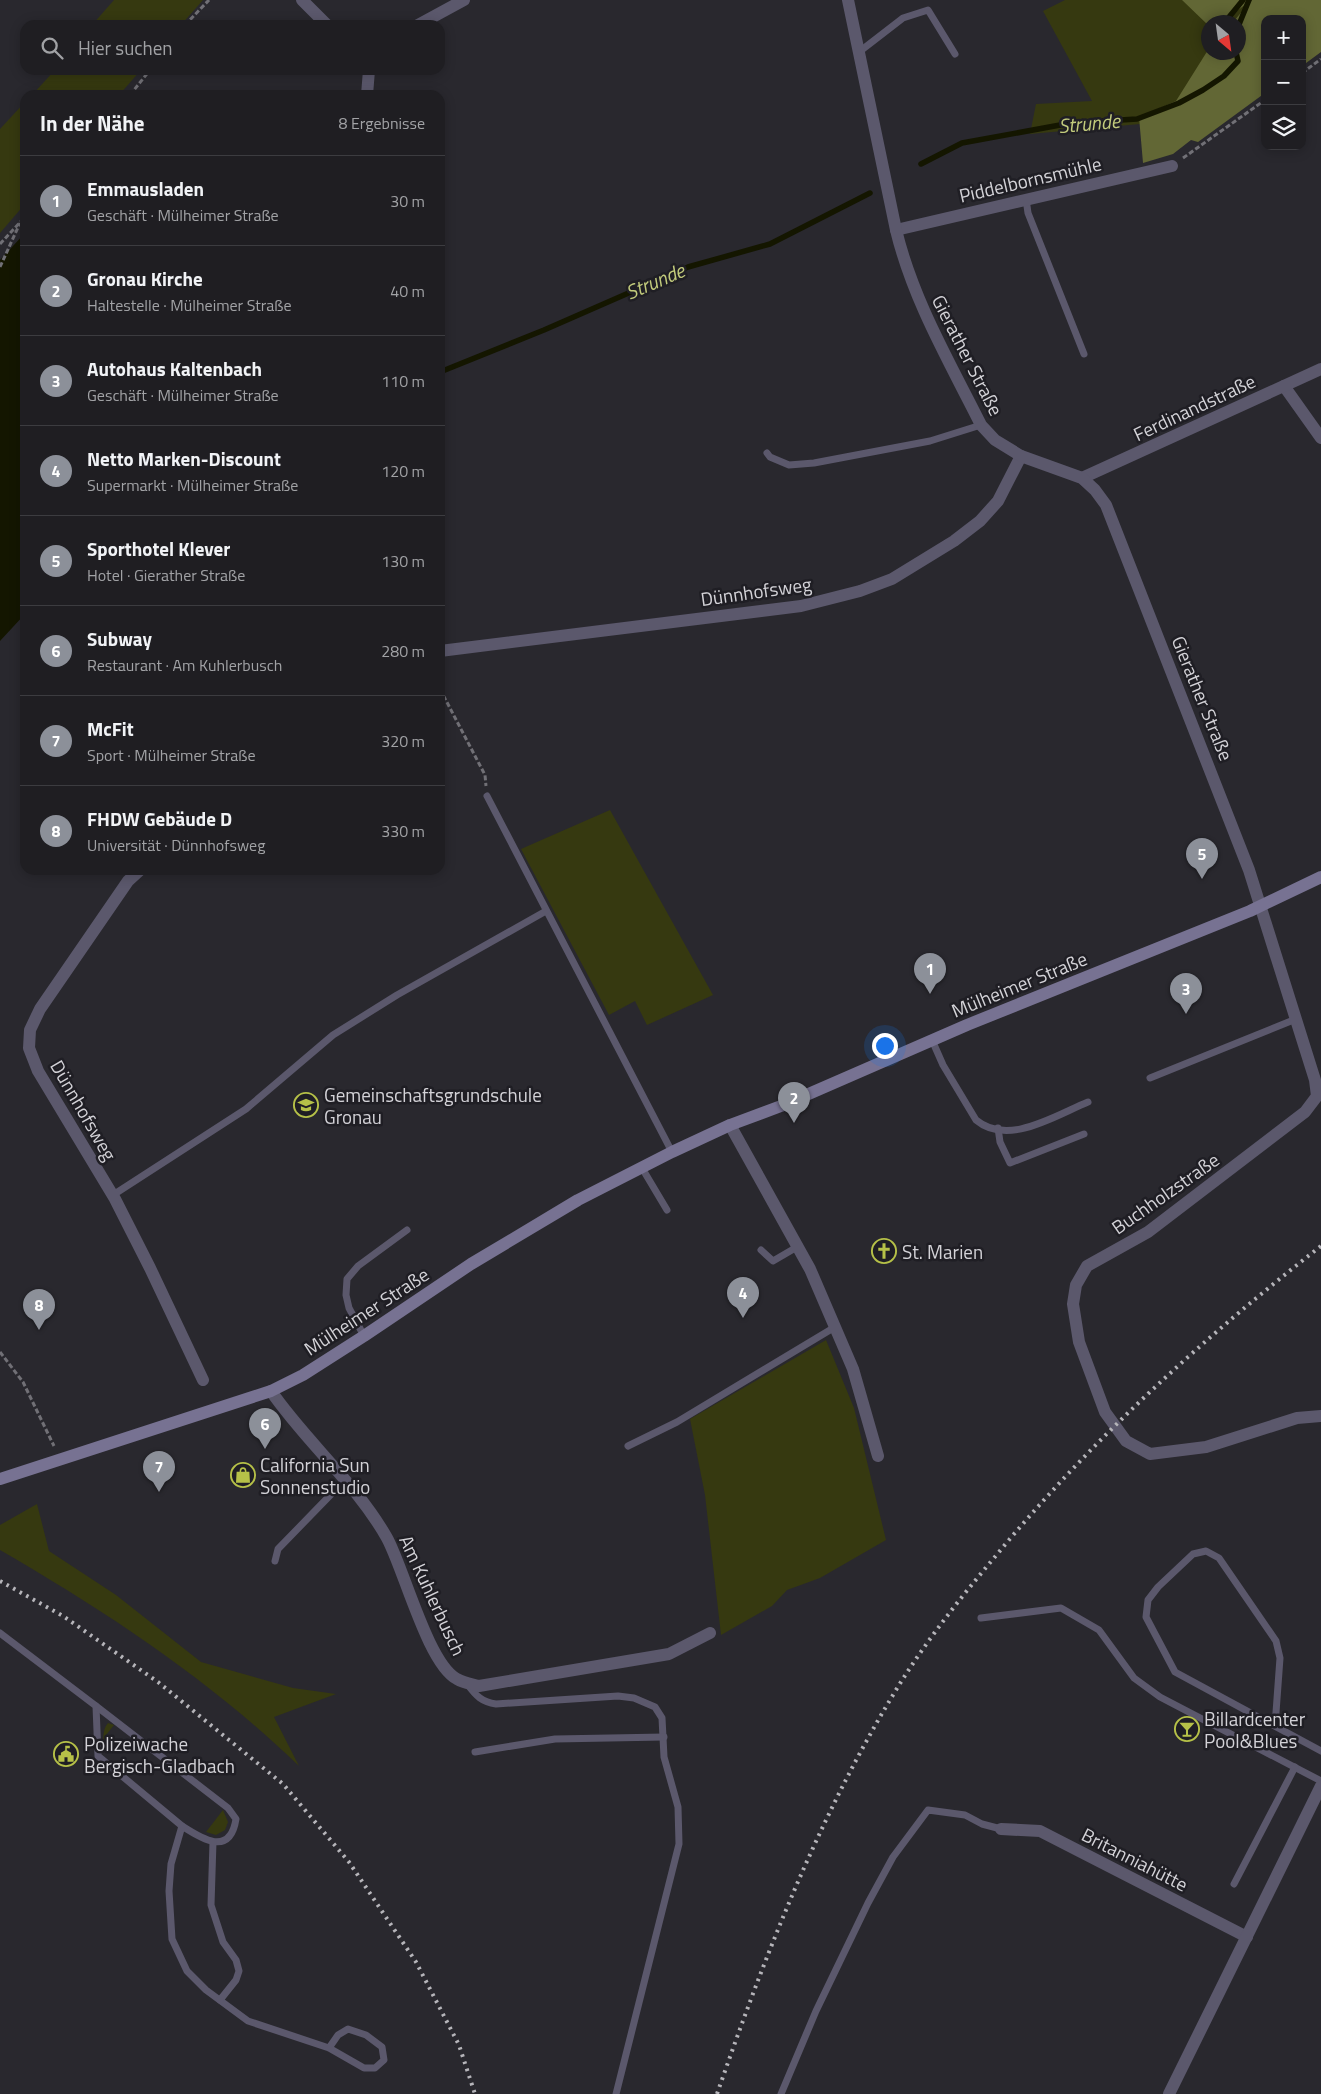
<!DOCTYPE html>
<html lang="de">
<meta charset="utf-8">
<style>
:root{--surface:#1f1e22;--page:#27272a;--text:#f1f3f6;--muted:#a1a2a5;--line:#3c3c40;--accent:#8c9099}
body{margin:0;font-family:"Titillium Web",sans-serif;background:var(--page);color:var(--text)}
.controls{position:absolute;right:15px;top:15px;display:grid;overflow:hidden;border-radius:10px;box-shadow:0 2px 12px #0003}
.controls button{width:45px;height:45px;display:grid;place-items:center;padding:0;border:0;border-bottom:1px solid var(--line);background:var(--surface);color:var(--text);font:25px sans-serif}
.compass{position:absolute;left:1201px;top:15px;width:45px;height:45px;border-radius:50%;background:var(--surface);box-shadow:0 2px 12px #0003;rotate:151deg}
.you{position:absolute;left:884px;top:1045px;width:18px;height:18px;margin:-12px;border:4px solid #fff;border-radius:50%;background:#1a73e8;box-shadow:0 0 0 8px #1a73e833}
.badge{display:grid;place-items:center;width:32px;height:32px;border-radius:50%;background:var(--accent);color:#fff;font-size:16px;font-weight:700}
.pin{position:absolute;translate:-50% -41px;filter:drop-shadow(0 1px 2px #0008)}
.pin::after{content:'';position:absolute;top:26px;width:18px;height:15px;background:inherit;clip-path:polygon(0 0,100% 0,50% 100%)}
.list{margin:0;padding:0;list-style:none}
h2{display:flex;justify-content:space-between;align-items:center;height:65px;margin:0;padding:0 20px;font-size:21px}
h2 small{font-size:16px;font-weight:400;color:var(--muted)}
.list li{display:grid;grid-template-columns:32px 1fr auto;gap:15px;align-items:center;box-sizing:border-box;height:90px;padding:0 20px;border-top:1px solid var(--line)}
.list b{display:block;font-size:19px;white-space:nowrap}
.list p{margin:0;font-size:16px;white-space:nowrap;color:var(--muted)}
.list em{font-size:16px;font-style:normal;color:var(--muted)}
.icon{flex:none;width:28px;height:28px;fill:none;stroke:currentColor;stroke-width:2;stroke-linecap:round;stroke-linejoin:round}
.map{position:relative;flex:none;width:1321px;height:2094px;overflow:hidden}
.search{position:absolute;background:var(--surface);box-shadow:0 2px 12px #0003;left:20px;top:20px;width:425px;height:55px;display:flex;align-items:center;gap:12px;box-sizing:border-box;padding:0 18px;border-radius:15px;color:var(--muted);font-size:19px}
.panel{position:absolute;background:var(--surface);box-shadow:0 2px 12px #0003;left:20px;top:90px;width:425px;height:785px;border-radius:15px}
.map>svg:first-child{display:block}
.green{fill:#363910;fill-rule:evenodd}
.forest{fill:#626735}
.water{fill:#141600}
.lines{fill:none;stroke-linecap:round;stroke-linejoin:round}
.stream{stroke:#141600;stroke-width:5.5}
.path{stroke:#717076;stroke-width:3;stroke-dasharray:5 2.5;stroke-linecap:butt}
.service{stroke:#5b586c;stroke-width:7}
.minor{stroke:#5b586c;stroke-width:12}
.tertiary{stroke:#5b586c;stroke-width:12}
.secondary{stroke:#777292;stroke-width:12}
.rail{stroke:#b6b5ba;stroke-width:4;stroke-dasharray:2.5 5;stroke-linecap:butt}
.labels{text-anchor:middle;dominant-baseline:central;stroke-width:5;stroke-linejoin:round;paint-order:stroke}
.street-label{font-size:19px;fill:#d3d2d7;stroke:#1f1e24}
.poi-label{font-size:19px;fill:#d3d2d7;stroke:#1f1e24;text-anchor:start}
.water-label{font-size:20px;font-style:italic;fill:#c2cb7c;stroke:#1f1e24}
</style>
<div class="map">
<svg width="1321" height="2094" viewBox="0 0 1321 2094">
<rect width="100%" height="100%" fill="#29282e"/>
<g class="green">
<polygon points="114,0 203,0 181,25 92,25"/>
<path d="M1065,0H1321L1302,19H1265V84L1151,123L1030,134L1036,104L1092,101L1043,11ZM1208,22H1238V52H1208Z"/>
<polygon points="55,70 141,70 119,95 32,95"/>
<polygon points="25,102 25,204 0,233 0,129"/>
<polygon points="610,810 713,995 647,1025 635,1001 609,1015 521,849"/>
<polygon points="826,1340 854,1408 886,1540 820,1578 787,1590 772,1606 721,1635 705,1495 690,1419"/>
<path d="M37,1504L49,1551L116,1595L201,1662L293,1688L336,1694L274,1717L299,1766C210,1680 107,1612 0,1550V1525Z"/>
<path d="M108,1723L114,1725L106,1735L114,1742L106,1752C102,1745 102,1729 108,1723Z"/>
<polygon points="223,1810 228,1822 225,1830 216,1835 206,1832"/>
</g>
<g class="forest">
<polygon points="1182,0 1251,0 1223,22 1208,22 1208,25"/>
<polygon points="1252,0 1321,0 1321,52 1302,66 1302,19 1265,19 1265,93 1198,142 1191,140 1173,154 1143,163 1139,117 1176,101 1208,50 1208,52 1238,52 1238,22 1233,22"/>
</g>
<polygon class="water" points="25,233 25,529 21,534 25,553 25,614 0,641 0,260"/>
<g class="lines">
<g class="stream">
<polyline points="1225,22 1243,0"/>
<polyline points="1238,27 1249,0"/>
<polyline points="921,164 962,143 1071,123 1137,119 1179,103 1203,90 1224,76 1238,61 1236,52"/>
<polyline points="440,372 544,330 688,267 770,244 870,193"/>
</g>
<g class="path">
<polyline points="185,25 209,0"/>
<polyline points="1302,73 1321,59"/>
<polyline points="130,95 150,70"/>
<polyline points="1183,158 1265,100"/>
<polyline points="0,244 25,217"/>
<polyline points="0,267 20,223"/>
<polyline points="440,689 485,775 486,786"/>
<polyline points="0,1352 23,1382 54,1446"/>
</g>
<g class="service">
<polyline points="859,52 903,18 928,10 955,54"/>
<polyline points="1026,199 1028,213 1084,354"/>
<polyline points="767,453 770,457 789,465 814,463 930,441 981,425"/>
<polyline points="487,796 672,1152"/>
<path d="M932,1040L943,1065L976,1120C1008,1147 1056,1115 1088,1102"/>
<polyline points="1150,1078 1296,1019"/>
<polyline points="998,1128 1000,1142 1010,1163 1084,1134"/>
<polyline points="642,1168 667,1210"/>
<polyline points="113,1195 246,1109 333,1035 397,995 546,911"/>
<polyline points="761,1250 773,1261 797,1247"/>
<polyline points="364,1336 349,1308 346,1295 347,1279 358,1266 407,1230"/>
<polyline points="628,1446 677,1422 835,1327"/>
<polyline points="275,1561 278,1549 345,1480"/>
<polyline points="981,1618 1061,1608 1099,1630 1134,1678 1160,1697 1321,1781"/>
<polyline points="0,1633 96,1706 98,1756 182,1826 171,1864 169,1891 172,1939 187,1971 206,1990 248,2021 329,2048 364,2068 375,2068 384,2060 382,2047 366,2035 348,2029 338,2035 329,2048"/>
<path d="M468,1685C476,1696 482,1702 496,1704L618,1696L634,1698L655,1707L662,1718L664,1757L678,1807L679,1844L616,2094"/>
<path d="M96,1706L228,1808L236,1819C230,1857 202,1839 182,1826"/>
<polyline points="1275,1726 1280,1658 1276,1641 1219,1558 1206,1551 1193,1554 1158,1587 1148,1600 1146,1617 1175,1672 1321,1751"/>
<polyline points="475,1752 555,1739 664,1737"/>
<polyline points="213,1842 211,1905 223,1942 236,1960 239,1971 236,1980 220,2000"/>
<polyline points="1234,1884 1295,1767"/>
<polyline points="781,2094 816,2011 868,1903 893,1857 928,1810 965,1815 982,1824 1001,1829"/>
</g>
<g class="minor">
<polyline points="302,0 327,25"/>
<polyline points="418,25 464,0"/>
<polyline points="367,95 369,70"/>
<polyline points="896,230 1172,166"/>
<polyline points="1284,386 1321,438"/>
<polyline points="1082,478 1321,369"/>
<polyline points="440,651 801,606 860,591 892,579 954,541 980,521 998,501 1021,456"/>
<polyline points="140,870 128,881 40,1009 30,1030 29,1048 38,1071 115,1199 150,1268 203,1380"/>
<polyline points="730,1125 810,1269 853,1369 878,1456"/>
<path d="M271,1391C306,1442 356,1483 387,1538C404,1569 428,1664 457,1679C464,1683 472,1684 479,1686L669,1654L710,1633"/>
<polyline points="1001,1829 1040,1831 1247,1937"/>
<polyline points="1169,2094 1321,1786"/>
</g>
<path class="tertiary" d="M848,0L896,230C913,300 949,361 981,425L995,440L1021,456L1082,478L1095,490L1106,505L1249,870L1315,1080L1317,1096L1305,1112L1148,1232L1087,1266L1076,1285L1073,1304L1079,1342L1105,1412L1126,1441L1150,1454L1206,1447L1297,1418L1321,1416"/>
<polyline class="secondary" points="0,1479 271,1391 303,1375 364,1336 471,1264 578,1200 672,1152 730,1125 781,1106 967,1025 1250,911 1321,877"/>
<g class="rail">
<polyline points="0,1581 63,1616 158,1682 283,1784 349,1862 416,1962 459,2045 475,2094"/>
<path d="M717,2094C764,1958 816,1824 890,1700C920,1649 956,1603 994,1558C1090,1441 1202,1339 1321,1246"/>
</g>
</g>
<defs>
<symbol id="school-ring" viewBox="-11 -11 22 22"><circle r="9.5" fill="#1f1e24" stroke="#b6c148" stroke-width="1.5"/><path d="M0-5L7-2L0 1L-7-2ZM-4 1L0 2.5L4 1V4Q0 6-4 4Z" fill="#b6c148"/></symbol>
<symbol id="church-ring" viewBox="-11 -11 22 22"><circle r="9.5" fill="#1f1e24" stroke="#b6c148" stroke-width="1.5"/><path d="M-1.2-6h2.4v3.5h3.3v2.4h-3.3V6h-2.4V-.1h-3.3v-2.4h3.3Z" fill="#b6c148"/></symbol>
<symbol id="shop-ring" viewBox="-11 -11 22 22"><circle r="9.5" fill="#1f1e24" stroke="#b6c148" stroke-width="1.5"/><path d="M-5-2.5h2.3a2.7 3.5 0 0 1 5.4 0H5L5.5 6h-11ZM-1.5-2.5h3a1.5 2.3 0 0 0-3 0Z" fill="#b6c148"/></symbol>
<symbol id="bar-ring" viewBox="-11 -11 22 22"><circle r="9.5" fill="#1f1e24" stroke="#b6c148" stroke-width="1.5"/><path d="M-6-5H6L.8 .8V4.5H3.5V6h-7V4.5H-.8V.8Z" fill="#b6c148"/></symbol>
<symbol id="civic-ring" viewBox="-11 -11 22 22"><circle r="9.5" fill="#1f1e24" stroke="#b6c148" stroke-width="1.5"/><path d="M-.6-6.5H3V-4.5H.6V-3L4-1V1h2V6H-6V1h2V-1L-.6-3ZM-1.2 2.5V6h2.4V2.5Z" fill="#b6c148"/></symbol>
</defs>
<g fill-rule="evenodd">
<use href="#school-ring" x="292" y="1091" width="28" height="28"/>
<use href="#church-ring" x="870" y="1237" width="28" height="28"/>
<use href="#shop-ring" x="229" y="1461" width="28" height="28"/>
<use href="#bar-ring" x="1173" y="1715" width="28" height="28"/>
<use href="#civic-ring" x="52" y="1740" width="28" height="28"/>
</g>
<g class="labels">
<g class="street-label">
<text transform="translate(1030 179) rotate(-13)">Piddelbornsmühle</text>
<text transform="translate(968 355) rotate(63)">Gierather Straße</text>
<text transform="translate(1194 407) rotate(-25)">Ferdinandstraße</text>
<text transform="translate(756 591) rotate(-8)">Dünnhofsweg</text>
<text transform="translate(1203 698) rotate(68)">Gierather Straße</text>
<text transform="translate(1019 984) rotate(-22)">Mülheimer Straße</text>
<text transform="translate(84 1110) rotate(60)">Dünnhofsweg</text>
<text transform="translate(1165 1193) rotate(-35)">Buchholzstraße</text>
<text transform="translate(366 1311) rotate(-33)">Mülheimer Straße</text>
<text transform="translate(433 1595) rotate(65)">Am Kuhlerbusch</text>
<text transform="translate(1135 1859) rotate(27)">Britanniahütte</text>
</g>
<g class="poi-label">
<text x="324" y="1094">Gemeinschaftsgrundschule<tspan x="324" dy="22">Gronau</tspan></text>
<text x="902" y="1251">St. Marien</text>
<text x="260" y="1464">California Sun<tspan x="260" dy="22">Sonnenstudio</tspan></text>
<text x="1204" y="1718">Billardcenter<tspan x="1204" dy="22">Pool&amp;Blues</tspan></text>
<text x="84" y="1743">Polizeiwache<tspan x="84" dy="22">Bergisch-Gladbach</tspan></text>
</g>
<g class="water-label">
<text transform="translate(1089 123) rotate(-5)">Strunde</text>
<text transform="translate(655 281) rotate(-23)">Strunde</text>
</g>
</g>
</svg>
<div class="controls">
<button>+</button>
<button>−</button>
<button><svg class="icon" aria-label="layers" viewBox="0 0 24 24"><path d="M12 4l9 5-9 5-9-5zM3 14l9 5 9-5"/></svg></button>
</div>
<svg class="compass" viewBox="-18 -18 36 36"><path d="M0-13l5 13h-10z" fill="#e53935"/><path d="M0 13l5-13h-10z" fill="#a1a2a5"/></svg>
<div class="you"></div>
<div class="pin badge" style="left:930px;top:994px">1</div>
<div class="pin badge" style="left:794px;top:1123px">2</div>
<div class="pin badge" style="left:1186px;top:1014px">3</div>
<div class="pin badge" style="left:743px;top:1318px">4</div>
<div class="pin badge" style="left:1202px;top:879px">5</div>
<div class="pin badge" style="left:265px;top:1449px">6</div>
<div class="pin badge" style="left:159px;top:1492px">7</div>
<div class="pin badge" style="left:39px;top:1330px">8</div>
<div class="search"><svg class="icon" aria-label="search" viewBox="0 0 24 24"><circle cx="10" cy="10" r="6"/><path d="M15 15l6 6"/></svg>Hier suchen</div>
<section class="panel">
<h2>In der Nähe<small>8 Ergebnisse</small></h2>
<ul class="list">
<li><span class="badge">1</span><div><b>Emmausladen</b><p>Geschäft · Mülheimer Straße</p></div><em>30 m</em></li>
<li><span class="badge">2</span><div><b>Gronau Kirche</b><p>Haltestelle · Mülheimer Straße</p></div><em>40 m</em></li>
<li><span class="badge">3</span><div><b>Autohaus Kaltenbach</b><p>Geschäft · Mülheimer Straße</p></div><em>110 m</em></li>
<li><span class="badge">4</span><div><b>Netto Marken-Discount</b><p>Supermarkt · Mülheimer Straße</p></div><em>120 m</em></li>
<li><span class="badge">5</span><div><b>Sporthotel Klever</b><p>Hotel · Gierather Straße</p></div><em>130 m</em></li>
<li><span class="badge">6</span><div><b>Subway</b><p>Restaurant · Am Kuhlerbusch</p></div><em>280 m</em></li>
<li><span class="badge">7</span><div><b>McFit</b><p>Sport · Mülheimer Straße</p></div><em>320 m</em></li>
<li><span class="badge">8</span><div><b>FHDW Gebäude D</b><p>Universität · Dünnhofsweg</p></div><em>330 m</em></li>
</ul>
</section>
</div>
